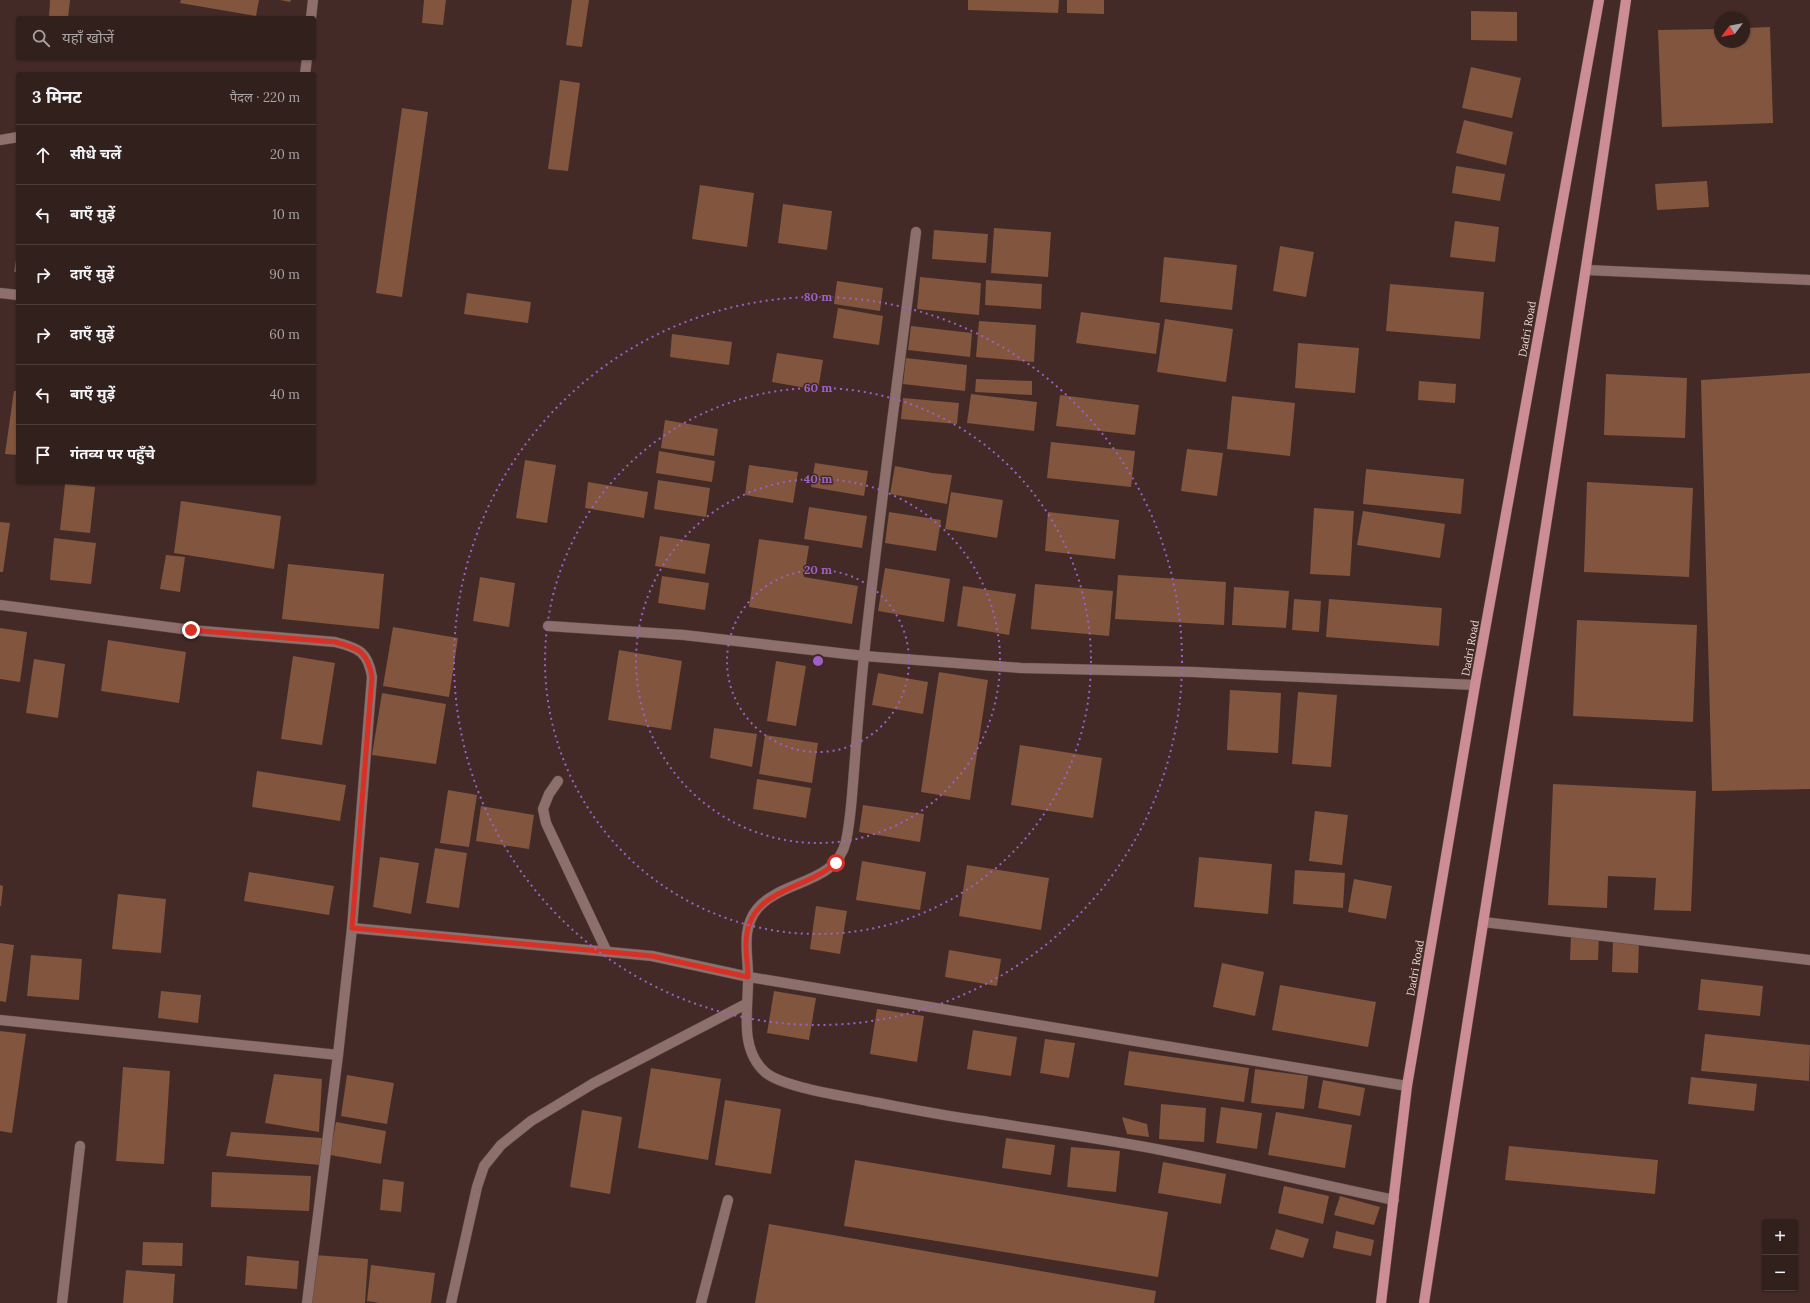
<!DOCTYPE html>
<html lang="hi">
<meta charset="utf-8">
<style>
:root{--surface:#32201c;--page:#3d2d29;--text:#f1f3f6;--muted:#a8a3a3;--line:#4d3e3b}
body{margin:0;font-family:Lora,"Noto Sans Devanagari",serif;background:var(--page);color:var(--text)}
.controls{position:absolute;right:12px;bottom:12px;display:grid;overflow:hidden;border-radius:4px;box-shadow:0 1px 3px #0004}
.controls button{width:36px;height:36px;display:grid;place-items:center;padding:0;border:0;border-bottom:1px solid var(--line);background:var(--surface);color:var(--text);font:20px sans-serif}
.compass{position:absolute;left:1714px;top:12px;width:36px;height:36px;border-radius:50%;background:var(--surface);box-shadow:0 1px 3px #0004;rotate:238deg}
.stop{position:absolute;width:12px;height:12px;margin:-9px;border:3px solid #d93025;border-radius:50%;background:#fff}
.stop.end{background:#d93025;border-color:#fff;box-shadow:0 1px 4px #0008}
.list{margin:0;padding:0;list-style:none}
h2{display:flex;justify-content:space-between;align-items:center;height:52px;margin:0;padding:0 16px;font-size:17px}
h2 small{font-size:13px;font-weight:400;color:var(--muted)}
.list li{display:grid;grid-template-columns:26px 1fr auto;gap:12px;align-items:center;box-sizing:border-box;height:60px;padding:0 16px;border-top:1px solid var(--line)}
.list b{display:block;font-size:15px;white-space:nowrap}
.list em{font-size:13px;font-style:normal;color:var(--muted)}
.icon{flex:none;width:22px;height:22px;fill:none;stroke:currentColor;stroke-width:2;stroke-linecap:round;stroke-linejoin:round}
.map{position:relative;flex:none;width:1810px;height:1303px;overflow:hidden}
.search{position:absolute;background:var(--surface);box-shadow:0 1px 3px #0004;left:16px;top:16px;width:300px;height:44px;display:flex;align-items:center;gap:10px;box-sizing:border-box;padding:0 14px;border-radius:4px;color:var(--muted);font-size:15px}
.panel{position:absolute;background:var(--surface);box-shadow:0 1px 3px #0004;left:16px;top:72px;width:300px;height:412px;border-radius:4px}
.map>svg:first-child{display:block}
.building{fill:#81553e}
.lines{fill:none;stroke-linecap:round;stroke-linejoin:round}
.minor-casing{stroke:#5e4947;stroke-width:11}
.major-casing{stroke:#5e4947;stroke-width:11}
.minor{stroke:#8d6f6b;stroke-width:10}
.major{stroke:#cc8d94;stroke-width:10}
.route{stroke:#d93025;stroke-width:5}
.ring{fill:none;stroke:#9c60c6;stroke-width:2;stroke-dasharray:2 4}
.labels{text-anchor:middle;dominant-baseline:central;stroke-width:3;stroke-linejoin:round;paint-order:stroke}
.street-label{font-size:11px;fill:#e9d8d6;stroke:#432a26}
.centre{fill:#9c60c6;stroke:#432a26;stroke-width:2}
.ring-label{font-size:12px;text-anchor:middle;font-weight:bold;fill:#9c60c6;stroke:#432a26;stroke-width:3;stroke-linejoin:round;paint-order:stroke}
</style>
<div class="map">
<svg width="1810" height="1303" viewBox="0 0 1810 1303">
<rect width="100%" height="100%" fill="#432a26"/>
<g class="building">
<polygon points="50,0 70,0 68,18 49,18"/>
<polygon points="181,0 259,0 256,16 180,3"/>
<polygon points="280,0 291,0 290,2"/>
<polygon points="424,0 446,0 443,25 422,23"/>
<polygon points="572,0 589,0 582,47 566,45"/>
<polygon points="968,0 1059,0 1058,13 968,10"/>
<polygon points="1067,0 1104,0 1104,14 1067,13"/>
<polygon points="1471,11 1517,12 1517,41 1471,40"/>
<polygon points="1770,27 1773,123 1662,127 1658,30 1720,29 1720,42 1744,42 1744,28"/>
<polygon points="1471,67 1521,78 1512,118 1462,108"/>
<polygon points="560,80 580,83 568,171 548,169"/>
<polygon points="402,108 428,112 402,297 376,293"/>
<polygon points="1464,120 1513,132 1506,165 1456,153"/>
<polygon points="1456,166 1505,174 1500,201 1452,193"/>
<polygon points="1707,181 1709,207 1657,210 1655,184"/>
<polygon points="700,185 754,193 747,247 692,239"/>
<polygon points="783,204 832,211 827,250 778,243"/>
<polygon points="1455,221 1499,227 1495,262 1450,257"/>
<polygon points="994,228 1051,232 1048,277 991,273"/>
<polygon points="934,230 988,234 986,263 932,259"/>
<polygon points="1280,246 1314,252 1306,297 1273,291"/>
<polygon points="17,254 18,254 18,272 14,272"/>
<polygon points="1164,257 1237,265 1232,310 1160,302"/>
<polygon points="920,277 981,283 979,315 917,309"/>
<polygon points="986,280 1042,284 1041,309 985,305"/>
<polygon points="837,281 883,288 880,311 834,304"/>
<polygon points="1390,284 1484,292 1480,339 1386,331"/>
<polygon points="467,293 531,302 528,323 464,314"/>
<polygon points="838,308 883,316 879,345 833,338"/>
<polygon points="1081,312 1160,323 1156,354 1076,343"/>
<polygon points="1165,319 1233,329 1226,382 1157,372"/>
<polygon points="979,321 1036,325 1034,362 976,357"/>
<polygon points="911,326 972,333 970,357 908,350"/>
<polygon points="672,334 732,342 729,365 670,357"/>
<polygon points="1298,343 1359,348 1355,393 1295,388"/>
<polygon points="777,353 823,360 818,390 772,382"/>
<polygon points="906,358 967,365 965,391 903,384"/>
<polygon points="1810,373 1810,789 1712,791 1701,380"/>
<polygon points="1606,374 1687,378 1685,438 1604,435"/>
<polygon points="976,379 1032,381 1032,395 975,392"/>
<polygon points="1419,381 1456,384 1455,403 1418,400"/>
<polygon points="14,391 18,391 18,455 5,454"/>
<polygon points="971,394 1037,402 1034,431 967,423"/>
<polygon points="1060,395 1139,405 1135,435 1056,426"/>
<polygon points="1232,396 1295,403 1290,456 1227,449"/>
<polygon points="903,398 959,403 957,424 901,419"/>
<polygon points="665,420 718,429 714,456 661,448"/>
<polygon points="1051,442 1135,451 1131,487 1047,478"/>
<polygon points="1187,449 1223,453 1217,496 1181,491"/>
<polygon points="659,451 715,461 712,482 656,473"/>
<polygon points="525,460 556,465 547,523 516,518"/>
<polygon points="815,463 868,471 864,496 811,487"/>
<polygon points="749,465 798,472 793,503 745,495"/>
<polygon points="895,466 932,473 952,475 947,504 890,494"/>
<polygon points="1366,469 1464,479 1461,514 1363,504"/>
<polygon points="658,480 710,488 706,517 654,509"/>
<polygon points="588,482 648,492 644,518 585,508"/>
<polygon points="1587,482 1693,488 1689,577 1584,572"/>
<polygon points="65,484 95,487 90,533 60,530"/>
<polygon points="951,492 1003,500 997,538 945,529"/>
<polygon points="181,501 281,516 274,569 174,553"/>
<polygon points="809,507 867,516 862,548 804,539"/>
<polygon points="1314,508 1354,511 1350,576 1310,574"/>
<polygon points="1363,511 1445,524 1440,558 1357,545"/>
<polygon points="889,512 941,520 936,551 885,543"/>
<polygon points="1048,512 1119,520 1115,559 1045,551"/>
<polygon points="0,522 10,523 3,572 0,572"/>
<polygon points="660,536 710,544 705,574 655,566"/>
<polygon points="54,538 96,543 91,584 50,580"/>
<polygon points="759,539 809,546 804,577 858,586 852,624 749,607"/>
<polygon points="166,555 185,557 180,592 160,589"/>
<polygon points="288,564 384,574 379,629 282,619"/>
<polygon points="885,568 950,579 944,622 878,611"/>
<polygon points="1118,575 1226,582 1224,625 1115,619"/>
<polygon points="662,576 709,583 705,610 658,603"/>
<polygon points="480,577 515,583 509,627 473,621"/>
<polygon points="1035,584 1113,591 1109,636 1031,629"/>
<polygon points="963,586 1016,594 1009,635 957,626"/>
<polygon points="1234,587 1289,591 1286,628 1232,625"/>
<polygon points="1294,599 1321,601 1319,632 1292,630"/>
<polygon points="1329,599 1442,608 1439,646 1326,637"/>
<polygon points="1577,620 1697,625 1693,722 1573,716"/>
<polygon points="393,627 458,638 449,697 383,686"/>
<polygon points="0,628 27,632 20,682 0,679"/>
<polygon points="108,640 186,652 179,703 101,691"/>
<polygon points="619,650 682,661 671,730 608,720"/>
<polygon points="293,656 335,663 322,745 281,739"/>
<polygon points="34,659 65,664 58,718 26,713"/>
<polygon points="776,661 806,666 796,726 767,721"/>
<polygon points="939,672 988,680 970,800 921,792"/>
<polygon points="878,673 928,682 923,714 872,705"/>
<polygon points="1230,690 1281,693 1278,753 1227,750"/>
<polygon points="1298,692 1337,695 1331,767 1292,764"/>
<polygon points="382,693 446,704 436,764 372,755"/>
<polygon points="714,728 757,734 752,767 710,758"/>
<polygon points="765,735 818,743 812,783 759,774"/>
<polygon points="1020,745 1102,758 1093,818 1011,805"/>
<polygon points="257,771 346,785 340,821 252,807"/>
<polygon points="757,779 811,788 806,818 753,809"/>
<polygon points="1553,784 1696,791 1691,911 1654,910 1656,878 1608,876 1607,908 1548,905"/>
<polygon points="448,790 477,795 469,847 440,843"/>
<polygon points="863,805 924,814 920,842 859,832"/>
<polygon points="481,806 534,815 529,849 476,841"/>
<polygon points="1315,811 1348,815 1342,865 1309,861"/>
<polygon points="435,848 467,853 459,908 426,903"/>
<polygon points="380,857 419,863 411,914 373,907"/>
<polygon points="1199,857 1272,864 1268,914 1194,907"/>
<polygon points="862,861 926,872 920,910 856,900"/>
<polygon points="967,865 1049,878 1041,930 959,916"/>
<polygon points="1295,870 1345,873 1343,908 1293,904"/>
<polygon points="249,872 334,886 329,915 244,901"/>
<polygon points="1354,879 1392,886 1386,919 1348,912"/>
<polygon points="0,885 3,886 1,906 0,906"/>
<polygon points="118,894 166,899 161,953 112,949"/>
<polygon points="816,906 847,911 840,954 810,949"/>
<polygon points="1571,935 1599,936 1598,960 1570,960"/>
<polygon points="1613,939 1639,940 1638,973 1612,972"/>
<polygon points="0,943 14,945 6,1002 0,1001"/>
<polygon points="949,950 1001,959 997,986 945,977"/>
<polygon points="31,955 82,959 79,1000 27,996"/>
<polygon points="1222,963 1264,972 1255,1016 1213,1007"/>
<polygon points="1701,979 1763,986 1760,1016 1698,1010"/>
<polygon points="1280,985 1376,1002 1368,1047 1272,1030"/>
<polygon points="161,991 201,995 198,1023 158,1018"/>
<polygon points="774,991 816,998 809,1040 767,1033"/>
<polygon points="877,1009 924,1016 917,1062 870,1054"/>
<polygon points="973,1030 1017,1037 1011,1076 967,1069"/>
<polygon points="0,1031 26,1034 12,1133 0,1131"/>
<polygon points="1705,1034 1810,1045 1809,1081 1701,1071"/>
<polygon points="1045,1039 1075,1043 1069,1078 1040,1073"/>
<polygon points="1129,1051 1249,1068 1244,1102 1124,1085"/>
<polygon points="123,1067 170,1071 164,1164 116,1161"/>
<polygon points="651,1068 721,1079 708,1160 638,1148"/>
<polygon points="1255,1069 1308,1076 1304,1109 1251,1103"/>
<polygon points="274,1074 322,1079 319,1132 265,1123"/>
<polygon points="347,1075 394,1083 387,1124 341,1116"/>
<polygon points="1691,1077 1757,1084 1754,1111 1688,1104"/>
<polygon points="1323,1080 1365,1088 1360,1116 1318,1108"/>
<polygon points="725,1100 781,1109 771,1174 715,1165"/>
<polygon points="1161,1104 1206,1108 1204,1142 1159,1139"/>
<polygon points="1221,1107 1262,1113 1257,1149 1216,1143"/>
<polygon points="582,1110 622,1117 610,1194 570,1187"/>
<polygon points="1276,1112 1352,1125 1345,1168 1268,1155"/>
<polygon points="1122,1117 1147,1124 1149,1137 1127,1134"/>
<polygon points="336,1122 386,1131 381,1164 330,1155"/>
<polygon points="231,1132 322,1138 320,1165 226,1156"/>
<polygon points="1006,1138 1055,1145 1051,1175 1002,1168"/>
<polygon points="1509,1146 1658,1160 1655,1194 1505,1180"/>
<polygon points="1071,1147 1120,1151 1116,1192 1067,1187"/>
<polygon points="855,1160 1168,1212 1158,1277 844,1226"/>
<polygon points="1163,1162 1226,1174 1221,1204 1158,1193"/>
<polygon points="212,1172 311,1176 309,1211 211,1207"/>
<polygon points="383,1179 404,1182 401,1212 380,1210"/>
<polygon points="1284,1186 1329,1196 1323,1224 1278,1213"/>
<polygon points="1340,1196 1380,1207 1374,1225 1334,1215"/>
<polygon points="769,1224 1156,1291 1154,1303 755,1303"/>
<polygon points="1276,1229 1309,1239 1303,1258 1270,1249"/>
<polygon points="1336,1231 1374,1240 1371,1256 1333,1248"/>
<polygon points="143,1242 183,1243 182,1266 142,1265"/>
<polygon points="315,1255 368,1259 365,1303 312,1303"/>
<polygon points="247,1256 299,1261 297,1289 245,1285"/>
<polygon points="371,1265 435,1273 431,1303 380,1303 367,1301"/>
<polygon points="126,1270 175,1274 173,1303 123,1303"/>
</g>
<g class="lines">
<defs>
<g id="minor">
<polyline points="311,18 313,0"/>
<polyline points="305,74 307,58"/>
<polyline points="0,140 18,137"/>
<path d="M916,232C899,373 879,514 864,656C860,694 857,733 854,771C852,794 851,818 846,841C836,885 782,879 757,909C741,929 748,953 748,976C749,1007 738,1048 765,1072C781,1087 845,1096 868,1101C906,1108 944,1116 983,1121C1044,1131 1106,1139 1166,1151C1242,1166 1318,1184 1394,1200"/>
<polyline points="1587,270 1810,280"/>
<polyline points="0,293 18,295"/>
<path d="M0,605L191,630L335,642C359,648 368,652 372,677L352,928L338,1055L307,1303"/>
<polyline points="548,626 684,635 864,656 1021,668 1193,672 1475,685"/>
<polyline points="558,781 549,794 543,809 546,823 606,950"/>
<polyline points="1483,922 1810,960"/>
<polyline points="352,928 652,956 749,977 1407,1086"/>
<polyline points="0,1020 338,1055"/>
<polyline points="62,1303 80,1146"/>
<polyline points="451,1303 477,1187 484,1166 501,1145 531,1121 594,1083 746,1004"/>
<polyline points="701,1303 728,1200"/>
</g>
<g id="major">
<polyline points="1381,1303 1407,1086 1475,685 1599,0"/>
<path d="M1424,1303C1490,868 1563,435 1626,0"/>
</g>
</defs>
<use href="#minor" class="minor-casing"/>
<use href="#major" class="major-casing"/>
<use href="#minor" class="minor"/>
<use href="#major" class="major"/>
</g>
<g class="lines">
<path class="route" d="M191,630L335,642C359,648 368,652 372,677L352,928L652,956L748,977C748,967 746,956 746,946C745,899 784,893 818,875C825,872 830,867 836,863"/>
</g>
<g class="ring">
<circle cx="818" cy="661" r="91"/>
<circle cx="818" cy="661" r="182"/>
<circle cx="818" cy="661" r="273"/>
<circle cx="818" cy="661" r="364"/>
</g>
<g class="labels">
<g class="street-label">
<text transform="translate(1527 329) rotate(-80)">Dadri Road</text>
<text transform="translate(1470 648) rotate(-80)">Dadri Road</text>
<text transform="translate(1415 968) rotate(-80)">Dadri Road</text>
</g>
</g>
<circle cx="818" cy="661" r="6" class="centre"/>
<g class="ring-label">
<text x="818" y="301">80 m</text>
<text x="818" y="392">60 m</text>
<text x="818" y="483">40 m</text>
<text x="818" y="574">20 m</text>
</g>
</svg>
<div class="controls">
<button>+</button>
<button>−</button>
</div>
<svg class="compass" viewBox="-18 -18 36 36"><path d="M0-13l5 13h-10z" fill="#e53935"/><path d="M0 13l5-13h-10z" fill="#a8a3a3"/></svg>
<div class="stop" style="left:836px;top:863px"></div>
<div class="stop end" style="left:191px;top:630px"></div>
<div class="search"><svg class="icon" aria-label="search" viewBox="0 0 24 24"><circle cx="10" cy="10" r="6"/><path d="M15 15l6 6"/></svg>यहाँ खोजें</div>
<section class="panel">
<h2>3 मिनट<small>पैदल · 220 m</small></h2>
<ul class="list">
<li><svg class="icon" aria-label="ahead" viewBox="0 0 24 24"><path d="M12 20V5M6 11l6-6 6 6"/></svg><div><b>सीधे चलें</b></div><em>20 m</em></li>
<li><svg class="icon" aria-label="left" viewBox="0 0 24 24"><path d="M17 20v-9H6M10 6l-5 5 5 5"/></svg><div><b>बाएँ मुड़ें</b></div><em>10 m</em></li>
<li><svg class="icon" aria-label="right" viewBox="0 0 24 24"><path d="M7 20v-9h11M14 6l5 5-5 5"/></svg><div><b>दाएँ मुड़ें</b></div><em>90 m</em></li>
<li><svg class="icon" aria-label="right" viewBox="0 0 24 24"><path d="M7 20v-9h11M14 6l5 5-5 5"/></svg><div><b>दाएँ मुड़ें</b></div><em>60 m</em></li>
<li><svg class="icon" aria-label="left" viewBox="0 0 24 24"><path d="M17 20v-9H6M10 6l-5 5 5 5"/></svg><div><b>बाएँ मुड़ें</b></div><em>40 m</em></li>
<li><svg class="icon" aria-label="arrive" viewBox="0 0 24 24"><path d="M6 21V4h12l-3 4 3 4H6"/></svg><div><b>गंतव्य पर पहुँचे</b></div></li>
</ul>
</section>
</div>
